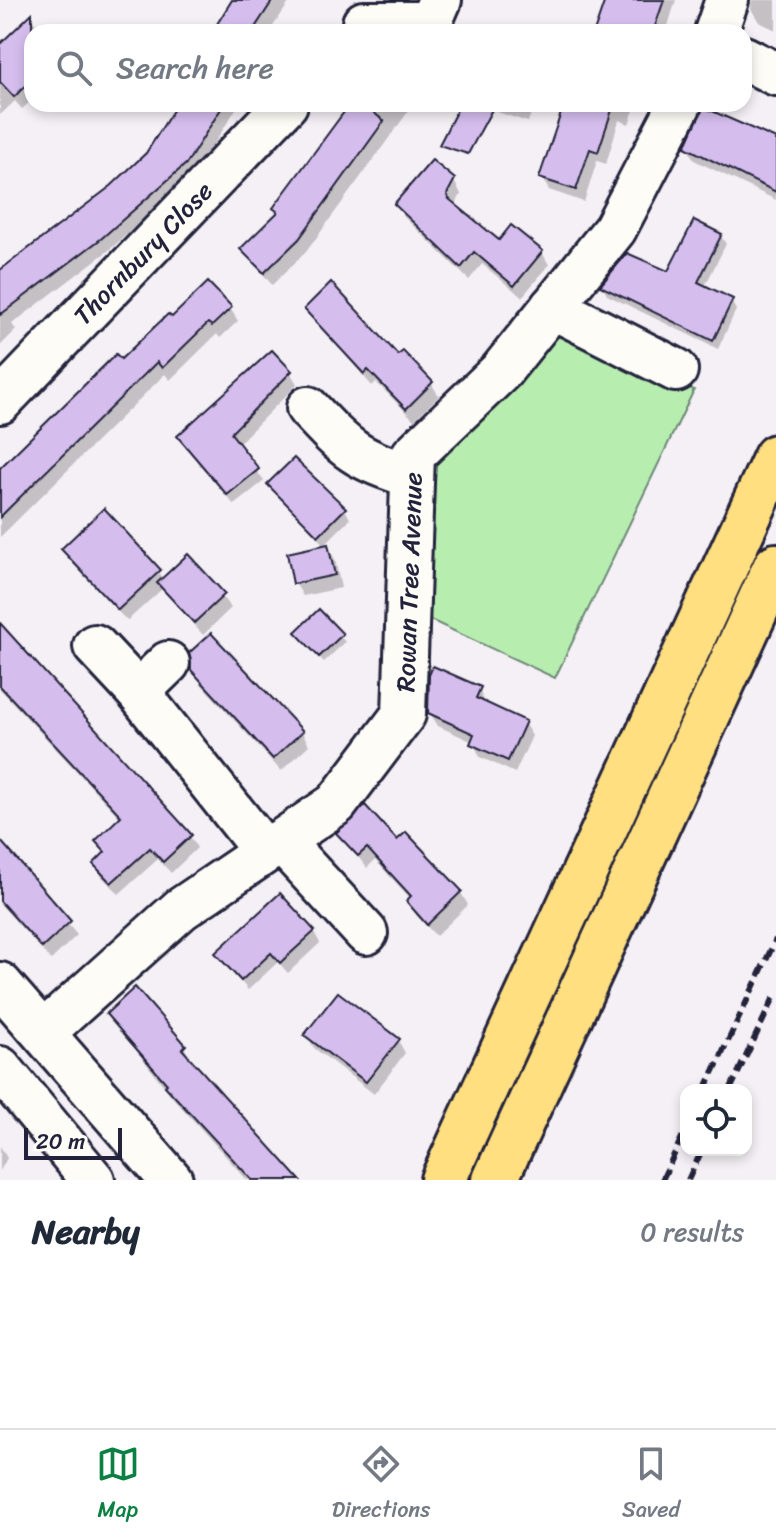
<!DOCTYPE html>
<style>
:root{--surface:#fff;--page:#f6f6f7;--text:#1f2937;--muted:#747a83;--line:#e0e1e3;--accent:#0b8043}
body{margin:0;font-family:Sriracha,sans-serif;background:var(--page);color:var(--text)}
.controls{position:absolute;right:24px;bottom:24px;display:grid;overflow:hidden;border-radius:16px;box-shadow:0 4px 12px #0003}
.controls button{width:72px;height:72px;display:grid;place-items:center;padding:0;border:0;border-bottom:2px solid var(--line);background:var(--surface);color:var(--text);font:40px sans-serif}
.scale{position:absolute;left:24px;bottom:20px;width:98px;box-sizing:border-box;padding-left:8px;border:4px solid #22223b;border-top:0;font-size:22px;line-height:28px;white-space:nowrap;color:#22223b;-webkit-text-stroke:6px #fdfcf7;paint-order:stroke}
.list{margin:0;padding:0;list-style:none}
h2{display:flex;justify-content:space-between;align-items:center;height:104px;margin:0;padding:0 32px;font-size:34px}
h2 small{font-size:26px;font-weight:400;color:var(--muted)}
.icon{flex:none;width:44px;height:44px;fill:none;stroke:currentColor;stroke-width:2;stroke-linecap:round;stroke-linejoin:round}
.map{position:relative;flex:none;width:776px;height:1180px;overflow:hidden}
.search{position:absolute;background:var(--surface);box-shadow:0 4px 12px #0003;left:24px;right:24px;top:24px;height:88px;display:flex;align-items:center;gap:20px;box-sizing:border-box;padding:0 28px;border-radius:24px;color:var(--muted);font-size:30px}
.sheet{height:248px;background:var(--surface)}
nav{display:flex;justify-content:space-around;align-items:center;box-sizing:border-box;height:112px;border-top:2px solid var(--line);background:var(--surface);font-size:22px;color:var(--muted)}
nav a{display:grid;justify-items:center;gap:4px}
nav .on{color:var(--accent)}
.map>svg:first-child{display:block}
.green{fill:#b7eeb0;stroke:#6c8876;stroke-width:2}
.shadow{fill:#0003}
.building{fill:#d5beee;stroke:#22223b;stroke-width:2}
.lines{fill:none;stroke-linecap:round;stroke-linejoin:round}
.minor-casing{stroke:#22223b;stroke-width:48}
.highway-casing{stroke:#22223b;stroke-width:50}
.minor{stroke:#fdfcf7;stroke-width:42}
.highway{stroke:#ffdf80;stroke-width:44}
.rail{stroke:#22223b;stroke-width:6;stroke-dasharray:12 6;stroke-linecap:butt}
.labels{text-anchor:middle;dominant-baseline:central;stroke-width:6;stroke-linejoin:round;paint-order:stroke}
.street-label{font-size:26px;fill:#22223b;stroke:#fdfcf7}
</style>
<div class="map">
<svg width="776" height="1180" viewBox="0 0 776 1180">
<rect width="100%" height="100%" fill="#f5f0f5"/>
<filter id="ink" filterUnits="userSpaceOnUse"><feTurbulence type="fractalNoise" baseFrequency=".0125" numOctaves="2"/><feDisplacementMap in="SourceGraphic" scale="16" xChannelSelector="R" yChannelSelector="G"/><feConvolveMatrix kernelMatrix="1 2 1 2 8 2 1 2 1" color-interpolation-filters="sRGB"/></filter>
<g filter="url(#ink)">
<polygon class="green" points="558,325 694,390 555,678 424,617 422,478"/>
<g class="shadow">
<polygon points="235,0 291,0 269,32 222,32"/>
<polygon points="605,0 676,0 666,32 595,32"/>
<polygon points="752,0 776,0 776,30 759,22 751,9"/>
<polygon points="30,18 43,32 32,32 32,100 22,109 15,101 0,115 0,48"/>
<polygon points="179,104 239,104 194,176 109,250 12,324 16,330 0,346 0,281 148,154"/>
<polygon points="351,104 406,104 410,109 306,252 272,285 242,249 278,214 275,208"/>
<polygon points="492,104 534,104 528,122 497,112"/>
<polygon points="586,104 636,104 629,124 619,120 606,164 597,161 584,202 549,190 541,177"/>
<polygon points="776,141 776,200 694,160 687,147"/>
<polygon points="454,181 461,194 455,206 499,243 542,252 549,265 522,297 482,264 469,280 404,217 396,204"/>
<polygon points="720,235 726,244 704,288 731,301 736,310 718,349 607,295 602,286 669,274"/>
<polygon points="230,308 238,321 220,338 217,334 170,380 165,374 0,537 0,470 172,320"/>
<polygon points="306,309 398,358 431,383 439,396 414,420 376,382 372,386"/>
<polygon points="290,372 297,384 238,444 264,481 234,505 180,436"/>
<polygon points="270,484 345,509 350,519 324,545"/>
<polygon points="104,511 164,579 188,557 231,608 203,635 162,589 127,621 71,562 63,549"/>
<polygon points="327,546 335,559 341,588 303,596 295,583"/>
<polygon points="319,611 345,642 324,662 301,638"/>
<polygon points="0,635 190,836 197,848 171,873 158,859 119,894 102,877 95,864 105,855 98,841 121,819 0,689"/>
<polygon points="193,670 302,732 309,745 281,771 201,684"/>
<polygon points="479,689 485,705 524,723 532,736 515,773 480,757 473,742 438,726 430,713"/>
<polygon points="339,833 397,843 406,834 461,893 468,905 436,936 416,915 408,902 411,899 375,860 367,868"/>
<polygon points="0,844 77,935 51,960 0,904"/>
<polygon points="314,932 320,943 288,973 278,962 248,990 217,953"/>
<polygon points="108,1014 184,1046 190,1060 298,1180 247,1180 174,1099"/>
<polygon points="307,1035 398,1040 405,1053 374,1094 314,1048"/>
<polygon points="0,1146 7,1158 0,1171"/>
</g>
<g class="building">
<polygon points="232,0 273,0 252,32 212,32"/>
<polygon points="605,0 664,0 653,32 594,32"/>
<polygon points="32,13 32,80 14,97 0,82 0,44"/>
<polygon points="177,104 224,104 187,163 102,238 0,315 0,270 111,186 146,153"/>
<polygon points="350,104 363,104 384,121 299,239 264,273 240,249 278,212 273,208"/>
<polygon points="460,104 495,104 468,154 439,145"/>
<polygon points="564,104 614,104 598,152 590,149 576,190 539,178"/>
<polygon points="703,107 776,139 776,192 685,147"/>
<polygon points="432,160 455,179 447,194 449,199 499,240 511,225 543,251 514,286 474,252 461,268 394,204"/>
<polygon points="694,220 722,234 698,282 733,299 713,341 600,286 627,253 668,271"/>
<polygon points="208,282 232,307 212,326 208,323 162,368 157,362 0,517 0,468 116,354 121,359 168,314 172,317"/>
<polygon points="331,282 398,355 403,351 433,382 406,409 368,370 364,374 304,309"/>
<polygon points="272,350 292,371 231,433 259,469 227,495 177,436"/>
<polygon points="294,458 346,508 318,536 267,484"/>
<polygon points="104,508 161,570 118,610 61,549"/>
<polygon points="328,544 335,575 293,584 287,553"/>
<polygon points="188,554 225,594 194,623 157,583"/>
<polygon points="319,609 343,634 319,657 295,632"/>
<polygon points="0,623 192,835 163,862 150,848 111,883 93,864 105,852 95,841 121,816 0,686"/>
<polygon points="211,633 303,731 273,759 191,670 189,653"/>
<polygon points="433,666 481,687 476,698 526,721 508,761 470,744 474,734 428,713 429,675"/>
<polygon points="365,805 397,840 406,832 462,891 427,925 406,901 411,896 367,848 358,856 336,833"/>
<polygon points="0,840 71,921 42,948 0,901"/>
<polygon points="280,893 315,931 280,963 271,953 241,981 215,953"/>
<polygon points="135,987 186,1045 182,1049 300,1180 252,1180 165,1086 167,1084 106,1014"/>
<polygon points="338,992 400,1039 366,1082 304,1035"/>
</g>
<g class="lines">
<defs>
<g id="minor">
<polyline points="364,23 430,23 440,0"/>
<polyline points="716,32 727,0"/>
<polyline points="744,58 776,74"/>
<polyline points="552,307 676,370"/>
<polyline points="0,402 286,104"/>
<path d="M308,408C347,450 357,460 412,476"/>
<polyline points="95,646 138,692 265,852"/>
<polyline points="138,692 168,663"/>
<polyline points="281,841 366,933"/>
<polyline points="0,984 171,1180"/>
<polyline points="45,1031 181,909 336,804 404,714 413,455 501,371 615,229 680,104"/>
<polyline points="0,1068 93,1180"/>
</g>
<g id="highway">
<polyline points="443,1180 776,457"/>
<polyline points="495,1180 776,566"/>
</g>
</defs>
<use href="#minor" class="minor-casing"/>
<use href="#highway" class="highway-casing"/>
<use href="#minor" class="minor"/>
<use href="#highway" class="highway"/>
<g class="rail">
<polyline points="705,1090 776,939"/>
<polyline points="730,1090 776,993"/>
<polyline points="662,1180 686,1129"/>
<polyline points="688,1180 702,1150"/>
</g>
</g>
</g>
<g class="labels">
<g class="street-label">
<text transform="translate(143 253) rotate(-46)">Thornbury Close</text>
<text transform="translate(409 582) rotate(-88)">Rowan Tree Avenue</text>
</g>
</g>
</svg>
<div class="controls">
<button><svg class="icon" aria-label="locate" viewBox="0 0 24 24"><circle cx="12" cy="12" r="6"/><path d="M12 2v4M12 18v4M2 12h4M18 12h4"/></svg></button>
</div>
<div class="scale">20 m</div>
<div class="search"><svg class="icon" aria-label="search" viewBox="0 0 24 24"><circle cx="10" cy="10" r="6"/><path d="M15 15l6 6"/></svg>Search here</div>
</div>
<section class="sheet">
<h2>Nearby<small>0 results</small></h2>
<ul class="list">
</ul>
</section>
<nav>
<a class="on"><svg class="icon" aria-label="map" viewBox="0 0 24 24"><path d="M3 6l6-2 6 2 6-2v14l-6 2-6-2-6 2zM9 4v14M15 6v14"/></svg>Map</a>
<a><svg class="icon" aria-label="directions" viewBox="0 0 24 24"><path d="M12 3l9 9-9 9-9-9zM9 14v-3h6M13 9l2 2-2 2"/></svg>Directions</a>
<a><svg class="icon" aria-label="saved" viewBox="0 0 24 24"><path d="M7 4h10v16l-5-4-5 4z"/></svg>Saved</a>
</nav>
